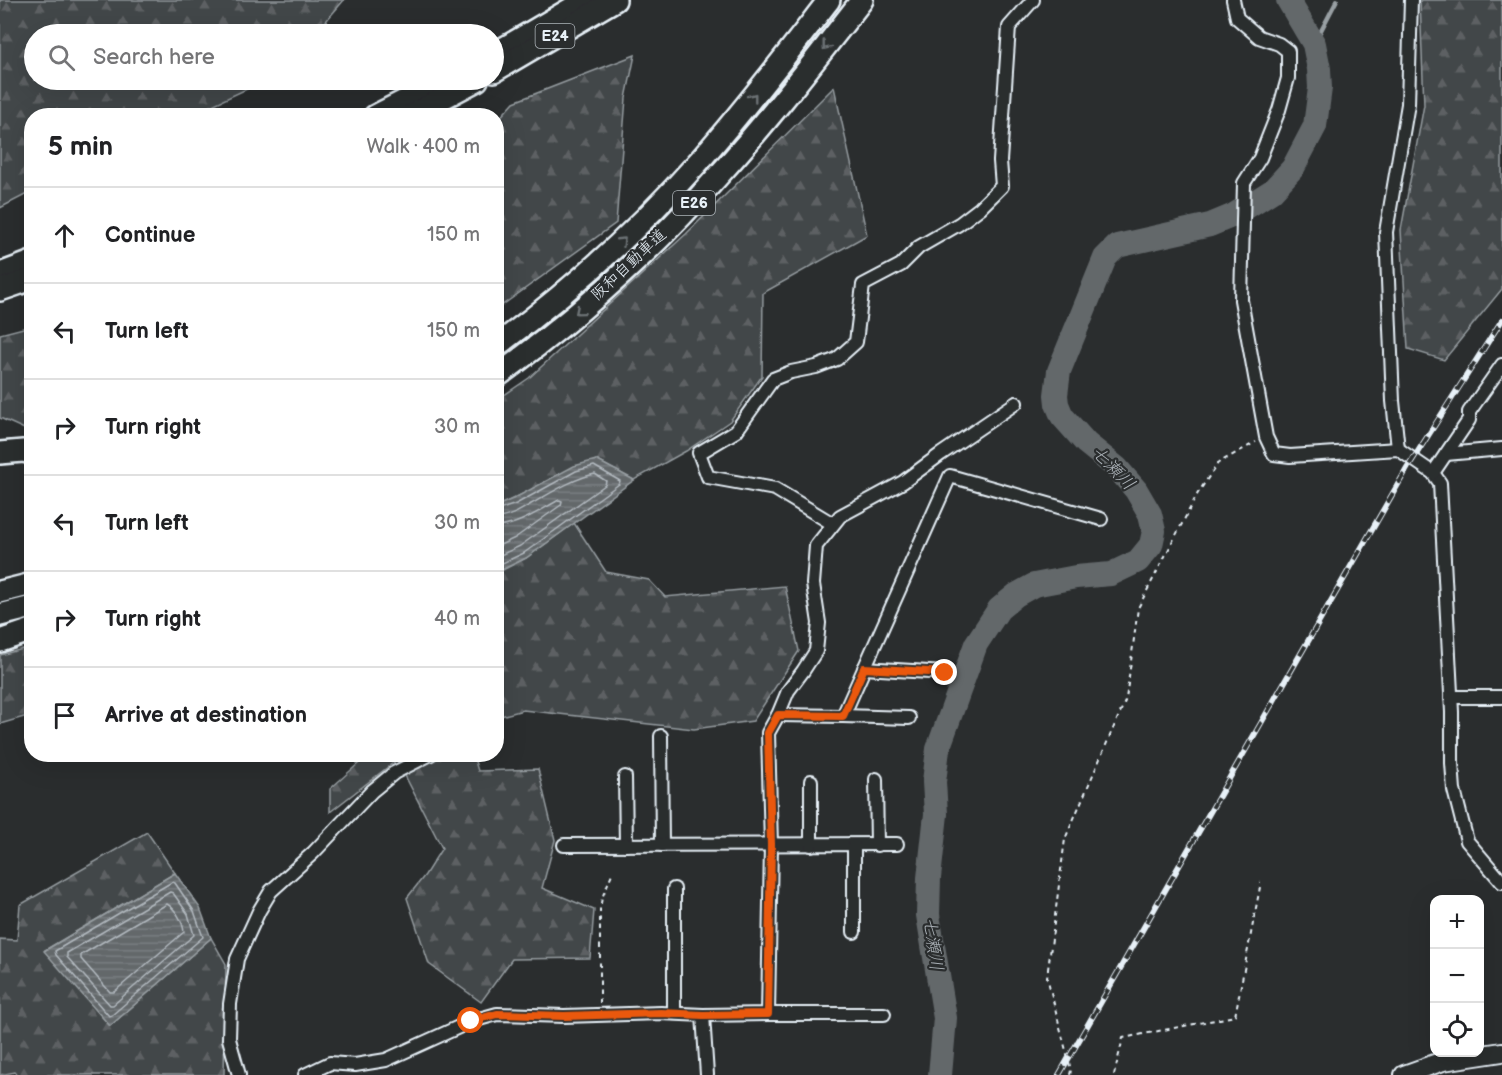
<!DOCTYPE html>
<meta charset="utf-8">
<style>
:root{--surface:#fff;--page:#f6f6f6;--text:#202124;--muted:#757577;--line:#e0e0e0}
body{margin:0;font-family:"Balsamiq Sans","Klee One",sans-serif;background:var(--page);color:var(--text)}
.controls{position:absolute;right:18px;bottom:18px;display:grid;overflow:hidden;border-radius:12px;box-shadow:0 6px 24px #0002}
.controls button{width:54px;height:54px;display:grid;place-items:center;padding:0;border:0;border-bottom:2px solid var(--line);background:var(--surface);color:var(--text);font:30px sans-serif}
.stop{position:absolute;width:18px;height:18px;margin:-14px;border:4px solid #ea580c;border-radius:50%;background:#fff}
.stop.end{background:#ea580c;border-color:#fff;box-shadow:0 2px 6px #0008}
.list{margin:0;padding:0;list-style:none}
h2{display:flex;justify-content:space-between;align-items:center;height:78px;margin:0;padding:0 24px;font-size:26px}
h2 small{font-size:20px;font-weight:400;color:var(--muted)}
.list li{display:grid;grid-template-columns:39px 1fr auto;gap:18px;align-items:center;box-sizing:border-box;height:96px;padding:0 24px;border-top:2px solid var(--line)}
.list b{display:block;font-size:22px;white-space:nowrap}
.list em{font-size:20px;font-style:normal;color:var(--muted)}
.icon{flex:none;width:33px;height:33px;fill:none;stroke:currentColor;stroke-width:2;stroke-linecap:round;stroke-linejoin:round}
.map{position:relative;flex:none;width:1502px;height:1075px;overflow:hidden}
.search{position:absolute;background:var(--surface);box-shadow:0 6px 24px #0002;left:24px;top:24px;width:480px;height:66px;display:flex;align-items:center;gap:15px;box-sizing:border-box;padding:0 21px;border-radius:33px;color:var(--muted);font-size:22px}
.panel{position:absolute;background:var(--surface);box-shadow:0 6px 24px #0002;left:24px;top:108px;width:480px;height:654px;border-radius:24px}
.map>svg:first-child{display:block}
.forest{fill:url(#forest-firs);stroke:#959ca0;stroke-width:1.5}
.water{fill:url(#water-rules);stroke:#989fa3;stroke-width:1.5}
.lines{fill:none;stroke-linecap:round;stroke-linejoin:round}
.shore{stroke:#b3bac0;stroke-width:1.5}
.stream{stroke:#989fa3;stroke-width:4}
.river{stroke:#63686b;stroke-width:24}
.street-casing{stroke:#e8f1f8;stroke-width:16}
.primary-casing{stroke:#e8f1f8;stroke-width:22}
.highway-casing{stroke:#e8f1f8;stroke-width:26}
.path{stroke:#e8f1f8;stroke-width:2;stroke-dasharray:4.5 4.5;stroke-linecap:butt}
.street{stroke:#2a2d2e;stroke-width:12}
.primary{stroke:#2a2d2e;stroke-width:18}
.highway{stroke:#2a2d2e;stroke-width:21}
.rail-casing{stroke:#e8f1f8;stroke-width:6}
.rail{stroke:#2a2d2e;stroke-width:4;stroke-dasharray:11;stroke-linecap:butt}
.oneway{stroke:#6c7275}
.route{stroke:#ea580c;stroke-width:8}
.labels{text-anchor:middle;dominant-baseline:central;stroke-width:4.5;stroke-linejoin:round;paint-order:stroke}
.shield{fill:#2a2d2e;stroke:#afb6bb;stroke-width:1.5}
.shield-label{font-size:15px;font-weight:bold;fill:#e8f1f8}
.street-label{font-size:16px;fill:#e8f1f8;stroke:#2a2d2e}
.water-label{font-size:18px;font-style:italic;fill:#acb3b9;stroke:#2a2d2e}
</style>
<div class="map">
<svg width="1502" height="1075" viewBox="0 0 1502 1075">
<defs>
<pattern id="forest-firs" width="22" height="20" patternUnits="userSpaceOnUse" patternTransform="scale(1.5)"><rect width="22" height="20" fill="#424648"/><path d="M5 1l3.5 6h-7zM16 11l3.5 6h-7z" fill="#5d6163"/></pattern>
<pattern id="water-rules" width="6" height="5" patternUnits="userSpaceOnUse" patternTransform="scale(1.5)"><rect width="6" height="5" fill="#63686b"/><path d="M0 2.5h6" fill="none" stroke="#797e81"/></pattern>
</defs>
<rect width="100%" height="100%" fill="#2a2d2e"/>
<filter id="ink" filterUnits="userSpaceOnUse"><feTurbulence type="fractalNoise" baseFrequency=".0167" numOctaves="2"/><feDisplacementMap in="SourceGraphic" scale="12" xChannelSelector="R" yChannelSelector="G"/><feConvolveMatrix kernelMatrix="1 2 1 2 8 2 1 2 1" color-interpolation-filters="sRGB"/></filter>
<g filter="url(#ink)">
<g class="forest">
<polygon points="0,0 344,0 315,34 34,34 34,80 266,80 191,115 32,116 31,192 0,208"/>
<polygon points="1420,0 1502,0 1502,289 1444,360 1408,349 1401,230 1424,105"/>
<polygon points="635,55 626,98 616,223 497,309 497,121 514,102"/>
<polygon points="834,87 867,235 763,293 762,376 730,421 686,451 634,480 596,460 497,506 497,400 529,378 686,234"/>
<polygon points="31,326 32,326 31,432 0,418 0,334"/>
<polygon points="574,523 606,572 649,580 665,597 785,586 799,651 753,721 694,729 523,710 497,717 497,573 526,558"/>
<polygon points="31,647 31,715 0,724 0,655"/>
<polygon points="368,755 473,755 478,771 538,769 555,840 542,888 594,910 590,958 512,959 481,1002 429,964 407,898 425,875 442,848 397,760 330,812 330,789"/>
<polygon points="147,832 175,873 45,950 110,1026 211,938 226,964 224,1075 16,1075 15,1072 0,1075 0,939 17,940 20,905"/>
</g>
<g class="water">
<polygon points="596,460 634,480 526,558 497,572 497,506 513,499 574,466"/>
<polygon points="175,873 200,908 211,938 110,1026 44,951"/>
</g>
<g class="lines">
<g class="shore">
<polyline points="496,511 516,504 576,471 594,466 620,481 619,484 524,553 496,566"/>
<path d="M496,518C509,518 521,510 531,504C551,493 572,479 595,474L606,481L605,485L520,546L496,557"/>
<path d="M496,527C518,526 540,510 559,500L562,501L561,505L515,538L496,547"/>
<polygon points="172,882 175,883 194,911 203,937 112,1015 109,1016 56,955 55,951"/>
<polygon points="170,892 173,893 188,914 194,935 113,1005 110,1005 67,957 67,953"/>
<path d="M167,904C176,909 183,922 184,932L114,992H110L81,959V955Z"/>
</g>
<polyline class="stream" points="1314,44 1337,0"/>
<polyline class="river" points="940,1075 945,1018 928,915 929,878 936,814 934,782 938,749 976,644 999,609 1016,595 1034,585 1076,577 1111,574 1138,561 1151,545 1154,531 1150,514 1136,490 1117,468 1086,443 1062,416 1057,404 1056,395 1059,371 1105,258 1117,246 1210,225 1234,215 1272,191 1293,168 1315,126 1320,88 1319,69 1314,44 1288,0"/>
<defs>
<g id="street">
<polyline points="1233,0 1237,18 1259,37 1279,44 1288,51 1288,78 1279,110 1260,158 1244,183 1241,300 1266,437 1274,454 1290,456 1398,449 1433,473 1440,483 1452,712 1452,763 1454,790 1467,841 1502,882"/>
<polyline points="1398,449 1393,401 1386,232 1408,104 1411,0"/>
<polyline points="1446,454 1502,449"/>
<polyline points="1433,473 1469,420 1469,412 1502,365"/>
<polyline points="833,524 775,489 708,477 699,453 736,431 773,379 791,372 816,367 837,359 856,342 863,285 901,265 919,247 959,224 980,208 1002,186 1000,161 1009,27 1033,0"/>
<polyline points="864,668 945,673"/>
<polyline points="1451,697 1502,697"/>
<polyline points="778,715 843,716 950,476 1101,519"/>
<polyline points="843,716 909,718"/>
<polyline points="661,736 662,845"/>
<polyline points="625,777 626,845"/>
<polyline points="876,779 877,845"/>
<polyline points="564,845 897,844"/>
<polyline points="811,845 811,781"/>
<polyline points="854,845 854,932"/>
<polyline points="674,1013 674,889"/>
<polyline points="768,1014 884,1014"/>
<polyline points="703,1015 707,1075"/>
<polyline points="239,1075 229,1039 230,1004 237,959 259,911 271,891 313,853 372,791 394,773 431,754"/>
<polyline points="305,1075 330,1063 355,1065 386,1060 472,1021 497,1014 564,1016 661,1013 703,1015 768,1014 771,845 768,733 778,715 788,691 803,671 816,651 819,623 813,584 816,546 840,516 903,482 941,454 1016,403"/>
</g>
<polyline id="primary" points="1404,1075 1443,1061 1502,1052"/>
<g id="highway">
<polyline points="494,54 586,0"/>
<polyline points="494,71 615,0"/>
<polyline points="375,116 445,80"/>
<polyline points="409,116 477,80"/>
<polyline points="0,274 32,262"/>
<polyline points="0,290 32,279"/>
<path d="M496,346C571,291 640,228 701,159C746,108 787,54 829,0"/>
<path d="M496,377C577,318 652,251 718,176C769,120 815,60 862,0"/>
<polyline points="0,453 23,451 32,453"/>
<polyline points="0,592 32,584"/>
<polyline points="0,615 32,607"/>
<polyline points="0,641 32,630"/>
</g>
</defs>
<use href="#street" class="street-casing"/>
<use href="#primary" class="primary-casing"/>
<use href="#highway" class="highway-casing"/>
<g class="path">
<polyline points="600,1003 600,908 602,898 613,871"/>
<polyline points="1070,1075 1071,1070 1047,977 1065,839 1126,699 1138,608 1198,493 1218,463 1256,442"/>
<polyline points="1114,1075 1123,1038 1235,1016 1261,882"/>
</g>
<use href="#street" class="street"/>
<use href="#primary" class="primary"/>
<use href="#highway" class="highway"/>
<defs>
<polyline id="rail" points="1059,1075 1408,467 1502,320"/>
</defs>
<use href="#rail" class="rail-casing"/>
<use href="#rail" class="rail"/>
</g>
<defs><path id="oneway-chevron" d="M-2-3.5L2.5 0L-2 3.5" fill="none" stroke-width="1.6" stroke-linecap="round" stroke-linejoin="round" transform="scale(1.5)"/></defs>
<g class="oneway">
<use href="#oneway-chevron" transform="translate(826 46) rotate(128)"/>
<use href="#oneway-chevron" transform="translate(753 97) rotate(-52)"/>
<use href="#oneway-chevron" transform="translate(622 241) rotate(-44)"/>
<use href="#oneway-chevron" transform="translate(579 311) rotate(140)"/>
</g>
</g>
<g class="lines" filter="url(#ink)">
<polyline class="route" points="471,1021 497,1014 564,1016 661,1013 703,1015 768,1014 771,845 768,733 778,715 843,716 864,668 945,673"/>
</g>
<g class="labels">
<g class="shield">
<rect x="535.5" y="24" width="39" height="24" rx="4.5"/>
<rect x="673" y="191" width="42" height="24" rx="4.5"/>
</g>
<g class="shield-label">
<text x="555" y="36">E24</text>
<text x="694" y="203">E26</text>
</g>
<g class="street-label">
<text transform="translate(629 265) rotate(-43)">阪和自動車道</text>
</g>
<g class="water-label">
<text transform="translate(1113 468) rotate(46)">七瀬川</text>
<text transform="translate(933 944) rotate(82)">七瀬川</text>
</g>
</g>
</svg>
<div class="controls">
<button>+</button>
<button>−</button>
<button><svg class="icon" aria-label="locate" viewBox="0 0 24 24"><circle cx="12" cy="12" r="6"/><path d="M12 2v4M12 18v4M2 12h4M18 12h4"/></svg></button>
</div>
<div class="stop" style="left:471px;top:1021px"></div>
<div class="stop end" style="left:945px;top:673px"></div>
<div class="search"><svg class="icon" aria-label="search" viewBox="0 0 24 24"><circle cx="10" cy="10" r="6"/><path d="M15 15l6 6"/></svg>Search here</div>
<section class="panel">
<h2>5 min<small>Walk · 400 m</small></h2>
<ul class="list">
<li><svg class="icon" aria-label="ahead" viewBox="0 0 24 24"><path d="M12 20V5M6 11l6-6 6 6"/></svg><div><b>Continue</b></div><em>150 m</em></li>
<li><svg class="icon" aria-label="left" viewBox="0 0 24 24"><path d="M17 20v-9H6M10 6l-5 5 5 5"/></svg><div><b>Turn left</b></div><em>150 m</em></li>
<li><svg class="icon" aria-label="right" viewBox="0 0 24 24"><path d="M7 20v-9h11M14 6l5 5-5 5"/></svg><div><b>Turn right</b></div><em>30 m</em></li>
<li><svg class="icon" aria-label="left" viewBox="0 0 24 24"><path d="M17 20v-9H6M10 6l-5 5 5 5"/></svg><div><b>Turn left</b></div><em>30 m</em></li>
<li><svg class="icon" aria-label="right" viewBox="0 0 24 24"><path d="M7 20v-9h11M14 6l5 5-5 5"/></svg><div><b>Turn right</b></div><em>40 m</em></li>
<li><svg class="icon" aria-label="arrive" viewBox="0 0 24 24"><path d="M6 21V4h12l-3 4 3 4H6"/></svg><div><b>Arrive at destination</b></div></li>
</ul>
</section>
</div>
